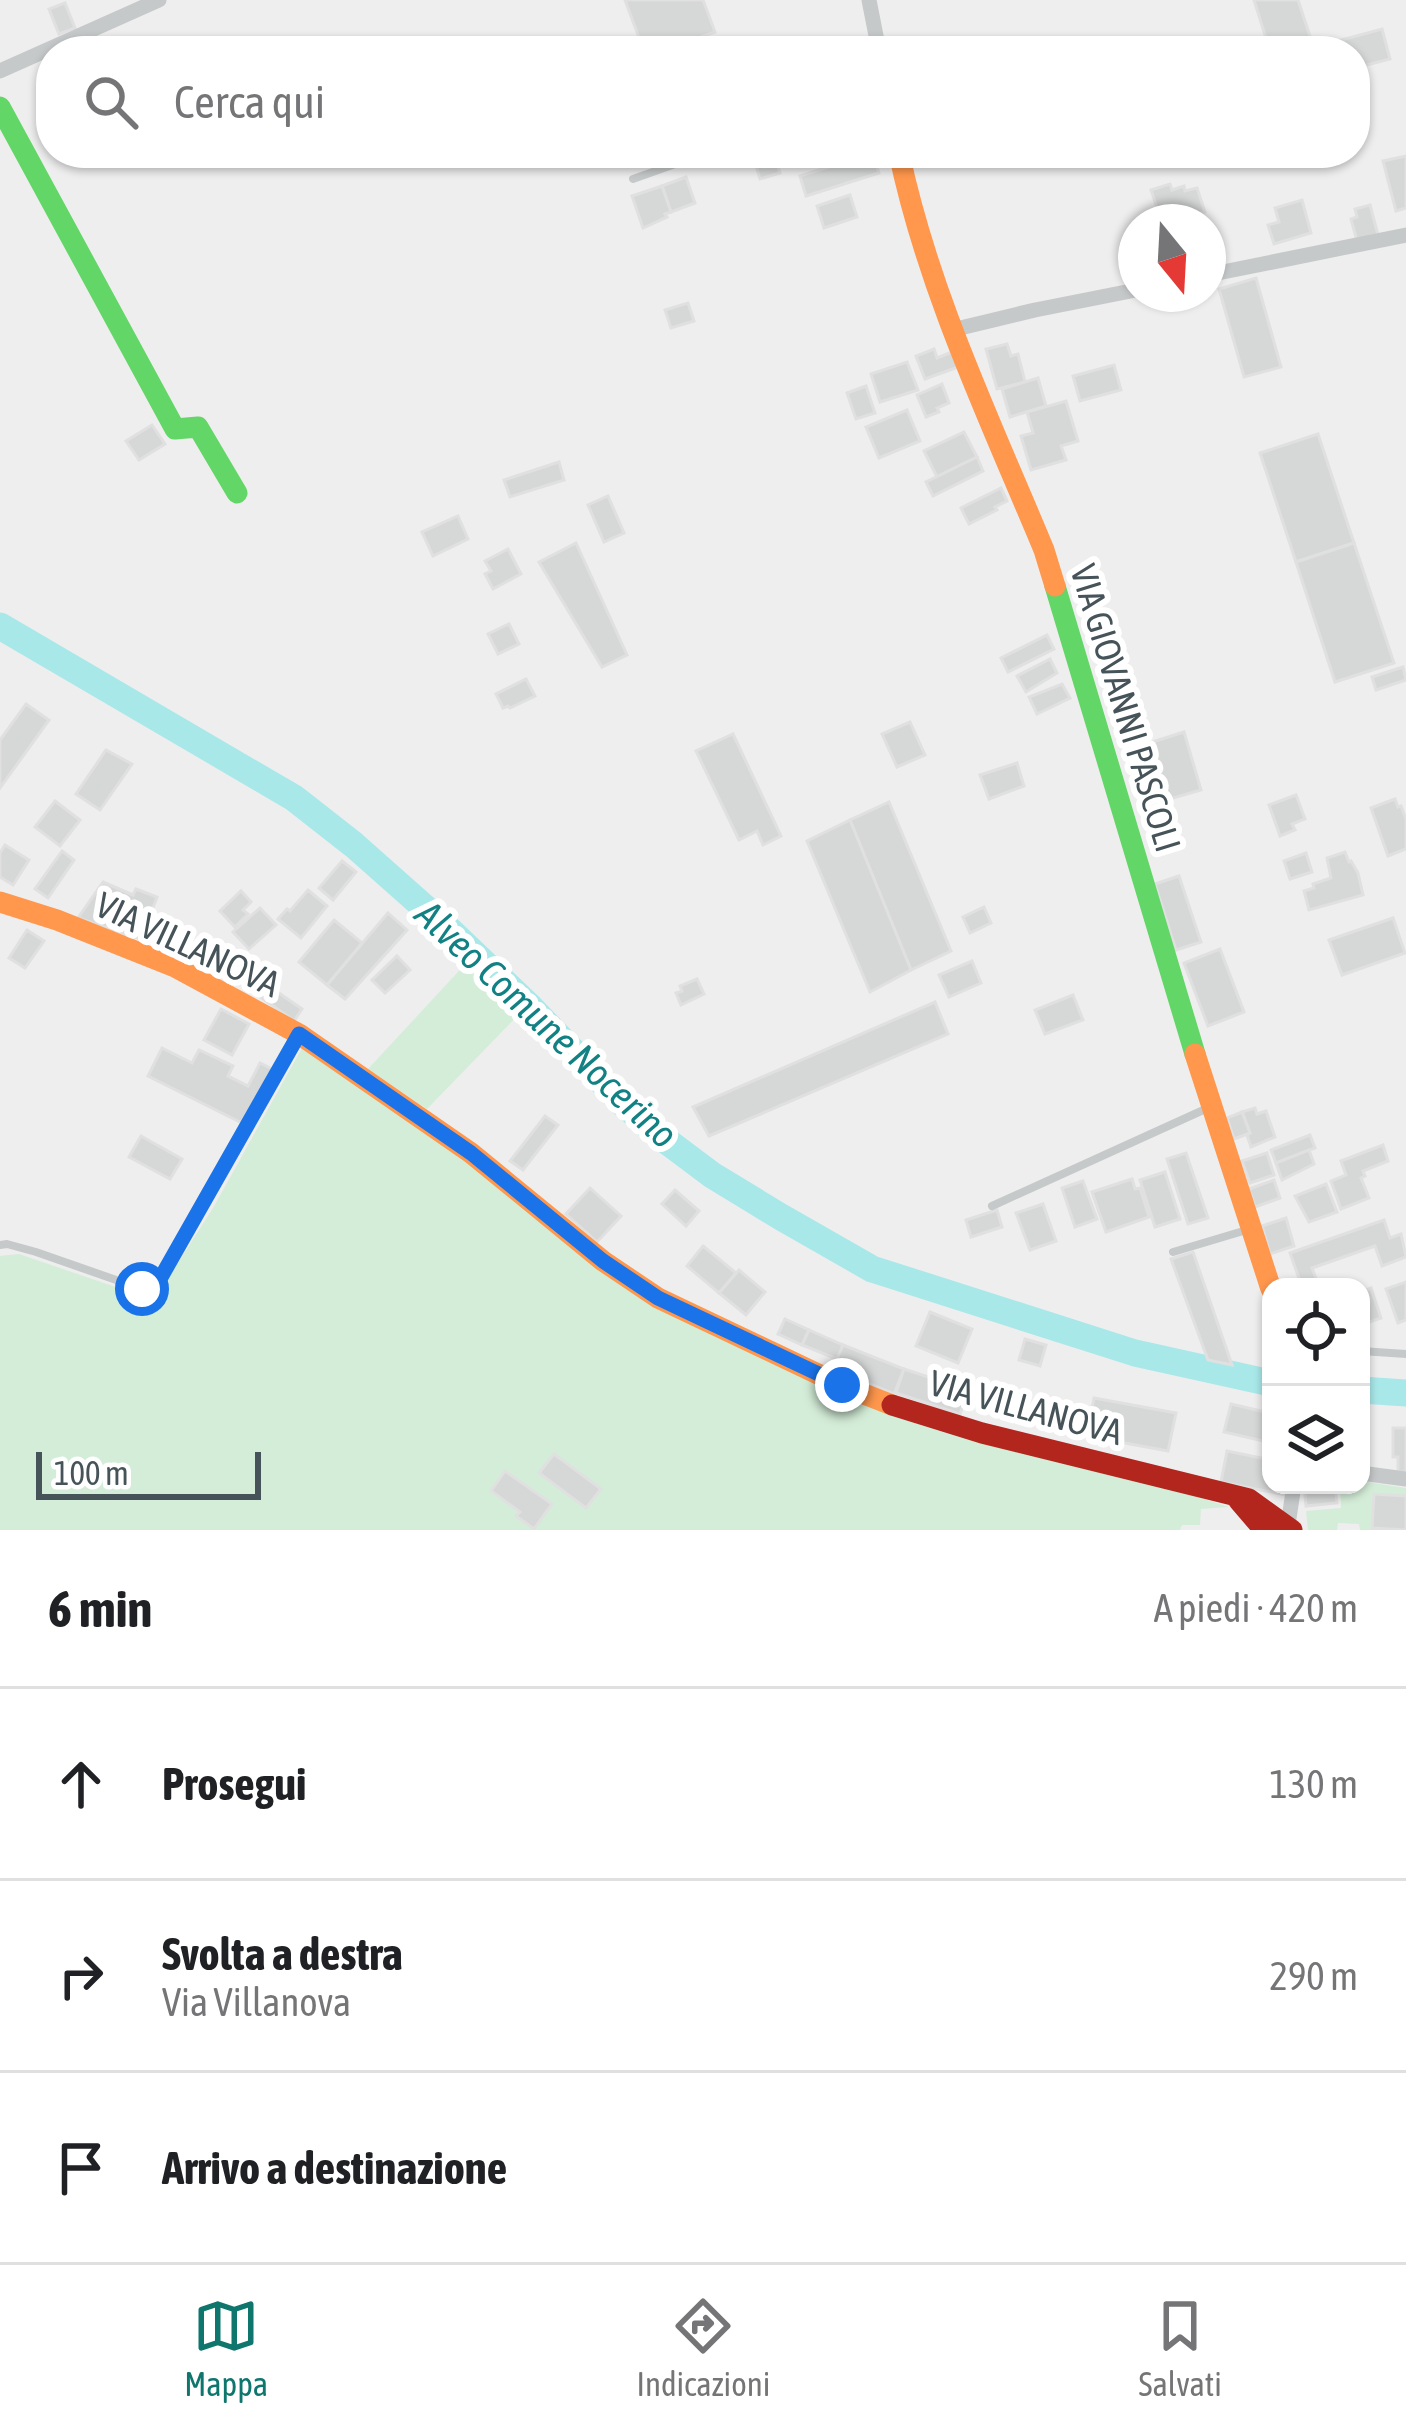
<!DOCTYPE html>
<html lang="it">
<meta charset="utf-8">
<style>
:root{--surface:#fff;--page:#f2f2f2;--text:#202124;--muted:#757577;--line:#e0e0e0;--accent:#0f766e}
body{margin:0;font-family:"Asap Condensed",sans-serif;background:var(--page);color:var(--text)}
.controls{position:absolute;right:36px;bottom:36px;display:grid;overflow:hidden;border-radius:24px;box-shadow:0 3px 9px #0004}
.controls button{width:108px;height:108px;display:grid;place-items:center;padding:0;border:0;border-bottom:3px solid var(--line);background:var(--surface);color:var(--text);font:60px sans-serif}
.compass{position:absolute;left:1118px;top:204px;width:108px;height:108px;border-radius:50%;background:var(--surface);box-shadow:0 3px 9px #0004;rotate:162deg}
.scale{position:absolute;left:36px;bottom:30px;width:225px;box-sizing:border-box;padding-left:12px;border:6px solid #46545a;border-top:0;font-size:33px;line-height:42px;white-space:nowrap;color:#46545a;-webkit-text-stroke:9px #fff;paint-order:stroke}
.stop{position:absolute;width:36px;height:36px;margin:-27px;border:9px solid #1a73e8;border-radius:50%;background:#fff}
.stop.end{background:#1a73e8;border-color:#fff;box-shadow:0 3px 12px #0008}
.list{margin:0;padding:0;list-style:none}
h2{display:flex;justify-content:space-between;align-items:center;height:156px;margin:0;padding:0 48px;font-size:51px}
h2 small{font-size:39px;font-weight:400;color:var(--muted)}
.list li{display:grid;grid-template-columns:78px 1fr auto;gap:36px;align-items:center;box-sizing:border-box;height:192px;padding:0 48px;border-top:3px solid var(--line)}
.list b{display:block;font-size:45px;white-space:nowrap}
.list p{margin:0;font-size:39px;white-space:nowrap;color:var(--muted)}
.list em{font-size:39px;font-style:normal;color:var(--muted)}
.icon{flex:none;width:66px;height:66px;fill:none;stroke:currentColor;stroke-width:2;stroke-linecap:round;stroke-linejoin:round}
.map{position:relative;flex:none;width:1406px;height:1530px;overflow:hidden}
.search{position:absolute;background:var(--surface);box-shadow:0 3px 9px #0004;left:36px;right:36px;top:36px;height:132px;display:flex;align-items:center;gap:30px;box-sizing:border-box;padding:0 42px;border-radius:48px;color:var(--muted);font-size:45px}
.sheet{height:732px;background:var(--surface)}
nav{display:flex;justify-content:space-around;align-items:center;box-sizing:border-box;height:168px;border-top:3px solid var(--line);background:var(--surface);font-size:33px;color:var(--muted)}
nav a{display:grid;justify-items:center;gap:6px}
nav .on{color:var(--accent)}
.map>svg:first-child{display:block}
.green{fill:#d4edd8}
.lines{fill:none;stroke-linecap:round;stroke-linejoin:round}
.river{stroke:#a9e8e9;stroke-width:27}
.building{fill:#d6d7d7;stroke:#e0e0e1;stroke-width:3}
.lane{stroke:#c6c9ca;stroke-width:8}
.street{stroke:#c6c9ca;stroke-width:15}
.fast{stroke:#63d668;stroke-width:21}
.slow{stroke:#ff974d;stroke-width:21}
.jam{stroke:#b3261e;stroke-width:21}
.route{stroke:#1a73e8;stroke-width:15}
.labels{text-anchor:middle;dominant-baseline:central;stroke-width:12;stroke-linejoin:round;paint-order:stroke}
.street-label{font-size:36px;fill:#46545a;stroke:#fff}
.water-label{font-size:39px;font-style:italic;fill:#128184;stroke:#fff}
</style>
<div class="map">
<svg width="1406" height="1530" viewBox="0 0 1406 1530">
<rect width="100%" height="100%" fill="#efeeee"/>
<g class="green">
<polygon points="470,959 522,1011 427,1109 368,1069"/>
<polygon points="302,1048 752,1353 1229,1507 1201,1509 1200,1525 1182,1525 1180,1530 0,1530 0,1256 19,1254 145,1297 158,1294 213,1208"/>
<polygon points="1361,1481 1406,1488 1406,1530 1360,1530 1359,1524 1338,1523 1337,1530 1308,1530 1306,1511 1341,1508 1340,1485 1361,1485"/>
</g>
<g class="lines">
<g class="river">
<polyline points="0,626 294,798 354,845 442,923 528,1005 625,1105 660,1136 712,1175 781,1217 872,1269 1135,1353 1271,1383"/>
<polyline points="1361,1390 1406,1393"/>
</g>
</g>
<g class="building">
<polygon points="625,0 703,0 715,32 662,51 644,51"/>
<polygon points="1254,0 1298,0 1312,42 1283,51 1270,51"/>
<polygon points="65,3 75,28 59,34 49,9"/>
<polygon points="1382,29 1390,59 1355,68 1355,51 1344,51 1341,40"/>
<polygon points="752,153 774,153 780,173 760,179"/>
<polygon points="873,153 879,173 806,196 800,176"/>
<polygon points="1406,156 1406,208 1396,211 1383,161"/>
<polygon points="686,177 695,203 671,212 662,186"/>
<polygon points="1170,184 1172,190 1184,186 1185,191 1197,188 1205,212 1173,222 1162,222 1151,190"/>
<polygon points="662,186 671,212 665,214 667,217 643,228 632,196"/>
<polygon points="850,195 857,217 824,228 817,206"/>
<polygon points="1302,200 1311,233 1274,244 1268,225 1279,222 1275,208"/>
<polygon points="1370,205 1378,235 1357,241 1351,219 1357,217 1355,209"/>
<polygon points="1256,278 1281,367 1244,377 1219,289"/>
<polygon points="688,303 694,321 671,328 665,310"/>
<polygon points="1007,344 1011,356 1018,354 1025,382 997,389 986,349"/>
<polygon points="934,349 937,358 952,352 958,367 925,379 916,356"/>
<polygon points="907,362 918,390 880,402 871,374"/>
<polygon points="1114,365 1121,390 1080,401 1073,376"/>
<polygon points="1038,378 1046,406 1010,417 1002,389"/>
<polygon points="942,384 949,403 937,408 939,412 926,417 917,395"/>
<polygon points="866,386 875,413 856,419 847,393"/>
<polygon points="1066,401 1078,441 1061,446 1066,460 1031,470 1021,436 1033,433 1027,412"/>
<polygon points="907,410 920,441 879,458 866,427"/>
<polygon points="152,425 165,444 139,460 126,441"/>
<polygon points="964,432 977,457 937,477 924,451"/>
<polygon points="1318,434 1354,543 1296,562 1260,453"/>
<polygon points="977,457 983,471 933,496 926,482"/>
<polygon points="559,462 564,480 510,497 504,480"/>
<polygon points="1001,488 1007,501 995,507 997,510 969,524 961,508"/>
<polygon points="608,496 624,533 604,542 588,505"/>
<polygon points="458,516 468,539 433,556 422,532"/>
<polygon points="576,543 627,655 602,667 539,562"/>
<polygon points="1354,543 1394,663 1335,682 1296,562"/>
<polygon points="508,549 521,574 493,589 485,574 491,571 485,561"/>
<polygon points="509,624 519,644 498,654 488,634"/>
<polygon points="1047,635 1054,649 1008,672 1001,658"/>
<polygon points="1050,659 1057,673 1026,692 1017,676"/>
<polygon points="1403,667 1406,680 1376,690 1372,677"/>
<polygon points="526,679 535,696 510,708 508,706 503,708 496,694"/>
<polygon points="1062,684 1070,698 1037,714 1029,697"/>
<polygon points="26,704 49,720 0,788 0,740"/>
<polygon points="910,722 925,755 897,767 882,734"/>
<polygon points="1184,732 1201,790 1163,801 1146,744"/>
<polygon points="733,734 781,836 763,845 757,831 739,840 696,751"/>
<polygon points="106,750 132,764 100,810 76,794"/>
<polygon points="1017,763 1024,786 989,799 980,775"/>
<polygon points="1296,795 1305,819 1292,824 1295,830 1280,836 1269,805"/>
<polygon points="1395,799 1398,807 1401,806 1406,819 1406,849 1388,856 1371,808"/>
<polygon points="55,801 80,820 60,846 35,827"/>
<polygon points="889,802 951,951 911,970 850,820"/>
<polygon points="850,820 911,970 870,992 807,841"/>
<polygon points="5,845 29,860 13,885 0,877 0,853"/>
<polygon points="62,851 74,860 48,898 35,889"/>
<polygon points="1345,852 1349,862 1351,861 1358,873 1363,895 1309,910 1304,891 1314,888 1313,884 1331,878 1327,858"/>
<polygon points="1306,853 1312,872 1290,879 1284,861"/>
<polygon points="342,861 356,872 333,900 319,888"/>
<polygon points="1179,876 1201,942 1176,950 1155,884"/>
<polygon points="103,882 133,895 136,889 157,897 141,939 78,918"/>
<polygon points="308,890 327,906 301,938 278,919 287,909 290,911"/>
<polygon points="241,891 251,902 243,910 248,914 235,927 220,911"/>
<polygon points="984,907 991,923 970,933 963,917"/>
<polygon points="260,908 276,925 249,949 233,932"/>
<polygon points="388,913 407,930 345,999 327,985"/>
<polygon points="1393,918 1405,953 1342,975 1329,940"/>
<polygon points="334,920 362,943 327,985 299,962"/>
<polygon points="27,930 44,941 25,968 9,958"/>
<polygon points="1220,949 1244,1012 1208,1026 1184,963"/>
<polygon points="397,956 410,970 385,993 372,980"/>
<polygon points="972,961 981,983 949,997 939,975"/>
<polygon points="697,979 704,994 681,1005 676,993 682,991 680,986"/>
<polygon points="263,982 302,1009 294,1021 255,993"/>
<polygon points="1073,995 1083,1020 1045,1034 1035,1010"/>
<polygon points="935,1002 948,1034 709,1136 693,1107"/>
<polygon points="221,1009 249,1024 232,1055 204,1040"/>
<polygon points="162,1048 192,1063 199,1050 233,1066 228,1076 248,1086 260,1063 274,1070 246,1125 148,1076"/>
<polygon points="1255,1108 1257,1114 1266,1111 1275,1137 1251,1147 1247,1135 1250,1133 1242,1112"/>
<polygon points="1242,1112 1250,1133 1234,1139 1227,1118"/>
<polygon points="545,1116 558,1125 523,1170 510,1161"/>
<polygon points="1310,1135 1315,1148 1276,1163 1271,1150"/>
<polygon points="141,1136 182,1159 170,1179 129,1157"/>
<polygon points="1383,1145 1388,1161 1363,1171 1365,1176 1361,1178 1369,1198 1341,1209 1331,1181 1346,1175 1341,1161"/>
<polygon points="1309,1150 1314,1164 1282,1180 1276,1163"/>
<polygon points="1186,1153 1208,1218 1188,1224 1167,1159"/>
<polygon points="1267,1153 1274,1175 1250,1183 1242,1161"/>
<polygon points="1165,1172 1180,1219 1155,1227 1140,1180"/>
<polygon points="1132,1179 1135,1189 1140,1188 1149,1217 1106,1232 1092,1192"/>
<polygon points="1274,1180 1280,1198 1255,1207 1249,1189"/>
<polygon points="1083,1181 1097,1219 1075,1227 1062,1188"/>
<polygon points="1326,1184 1337,1212 1309,1222 1295,1196"/>
<polygon points="590,1188 621,1216 597,1242 566,1214"/>
<polygon points="675,1190 699,1211 686,1226 662,1204"/>
<polygon points="1043,1204 1056,1241 1030,1250 1016,1213"/>
<polygon points="997,1210 1002,1227 971,1237 966,1220"/>
<polygon points="1286,1218 1294,1246 1270,1254 1262,1226"/>
<polygon points="1384,1220 1390,1238 1401,1234 1406,1257 1382,1266 1375,1246 1312,1268 1317,1281 1302,1287 1290,1253"/>
<polygon points="703,1246 736,1273 719,1293 687,1266"/>
<polygon points="1193,1252 1232,1365 1208,1360 1171,1259"/>
<polygon points="739,1270 765,1292 746,1315 719,1293"/>
<polygon points="1406,1282 1406,1320 1398,1323 1386,1289"/>
<polygon points="1371,1288 1381,1318 1361,1325 1361,1292"/>
<polygon points="930,1312 972,1329 958,1363 916,1346"/>
<polygon points="785,1319 809,1330 802,1345 778,1334"/>
<polygon points="809,1330 843,1345 837,1359 802,1345"/>
<polygon points="1025,1339 1046,1345 1040,1366 1019,1360"/>
<polygon points="843,1345 904,1369 894,1394 849,1375 853,1365 837,1359"/>
<polygon points="904,1369 968,1390 960,1414 896,1393"/>
<polygon points="1094,1398 1176,1413 1168,1451 1087,1436"/>
<polygon points="1231,1404 1270,1413 1263,1441 1224,1432"/>
<polygon points="1393,1428 1406,1428 1406,1472 1398,1472 1398,1457 1393,1457"/>
<polygon points="1227,1451 1271,1460 1271,1485 1287,1485 1286,1495 1221,1482"/>
<polygon points="554,1454 601,1489 586,1508 539,1473"/>
<polygon points="505,1471 552,1504 534,1529 516,1516 520,1512 491,1491"/>
<polygon points="1304,1485 1335,1485 1337,1503 1306,1506"/>
<polygon points="1374,1494 1406,1496 1406,1530 1372,1528"/>
</g>
<g class="lines">
<g class="lane">
<polyline points="633,179 706,153"/>
<polyline points="992,1206 1210,1107"/>
<polyline points="0,1245 7,1244 36,1252 142,1289 150,1290 156,1286 299,1036"/>
<polyline points="1173,1252 1250,1229"/>
<polyline points="1361,1351 1406,1354"/>
</g>
<g class="street">
<polyline points="869,0 879,51"/>
<polyline points="0,71 159,0"/>
<polyline points="1208,275 1406,235"/>
<polyline points="952,330 1035,310 1136,290"/>
<polyline points="1361,1473 1406,1479"/>
<polyline points="1288,1525 1294,1485"/>
</g>
<g class="fast">
<polyline points="0,107 175,429 198,427 237,493"/>
<polyline points="1055,586 1195,1054"/>
</g>
<g class="slow">
<path d="M899,153C928,291 990,420 1044,550L1055,586"/>
<polyline points="0,902 57,920 175,967 299,1034 471,1153 603,1261 658,1298 841,1385 892,1405"/>
<polyline points="1195,1054 1271,1289"/>
</g>
<g class="jam">
<polyline points="892,1405 982,1433 1249,1499 1292,1530"/>
<polyline points="1239,1501 1264,1530"/>
</g>
</g>
<g class="lines">
<polyline class="route" points="142,1289 150,1290 156,1286 299,1034 471,1153 603,1261 658,1298 842,1385"/>
</g>
<g class="labels">
<g class="street-label">
<text transform="translate(1126 708) rotate(73)">VIA GIOVANNI PASCOLI</text>
<text transform="translate(188 944) rotate(25)">VIA VILLANOVA</text>
<text transform="translate(1026 1407) rotate(15)">VIA VILLANOVA</text>
</g>
<g class="water-label">
<text transform="translate(547 1024) rotate(43)">Alveo Comune Nocerino</text>
</g>
</g>
</svg>
<div class="controls">
<button><svg class="icon" aria-label="locate" viewBox="0 0 24 24"><circle cx="12" cy="12" r="6"/><path d="M12 2v4M12 18v4M2 12h4M18 12h4"/></svg></button>
<button><svg class="icon" aria-label="layers" viewBox="0 0 24 24"><path d="M12 4l9 5-9 5-9-5zM3 14l9 5 9-5"/></svg></button>
</div>
<svg class="compass" viewBox="-18 -18 36 36"><path d="M0-13l5 13h-10z" fill="#e53935"/><path d="M0 13l5-13h-10z" fill="#757577"/></svg>
<div class="scale">100 m</div>
<div class="stop" style="left:142px;top:1289px"></div>
<div class="stop end" style="left:842px;top:1385px"></div>
<div class="search"><svg class="icon" aria-label="search" viewBox="0 0 24 24"><circle cx="10" cy="10" r="6"/><path d="M15 15l6 6"/></svg>Cerca qui</div>
</div>
<section class="sheet">
<h2>6 min<small>A piedi · 420 m</small></h2>
<ul class="list">
<li><svg class="icon" aria-label="ahead" viewBox="0 0 24 24"><path d="M12 20V5M6 11l6-6 6 6"/></svg><div><b>Prosegui</b></div><em>130 m</em></li>
<li><svg class="icon" aria-label="right" viewBox="0 0 24 24"><path d="M7 20v-9h11M14 6l5 5-5 5"/></svg><div><b>Svolta a destra</b><p>Via Villanova</p></div><em>290 m</em></li>
<li><svg class="icon" aria-label="arrive" viewBox="0 0 24 24"><path d="M6 21V4h12l-3 4 3 4H6"/></svg><div><b>Arrivo a destinazione</b></div></li>
</ul>
</section>
<nav>
<a class="on"><svg class="icon" aria-label="map" viewBox="0 0 24 24"><path d="M3 6l6-2 6 2 6-2v14l-6 2-6-2-6 2zM9 4v14M15 6v14"/></svg>Mappa</a>
<a><svg class="icon" aria-label="directions" viewBox="0 0 24 24"><path d="M12 3l9 9-9 9-9-9zM9 14v-3h6M13 9l2 2-2 2"/></svg>Indicazioni</a>
<a><svg class="icon" aria-label="saved" viewBox="0 0 24 24"><path d="M7 4h10v16l-5-4-5 4z"/></svg>Salvati</a>
</nav>
